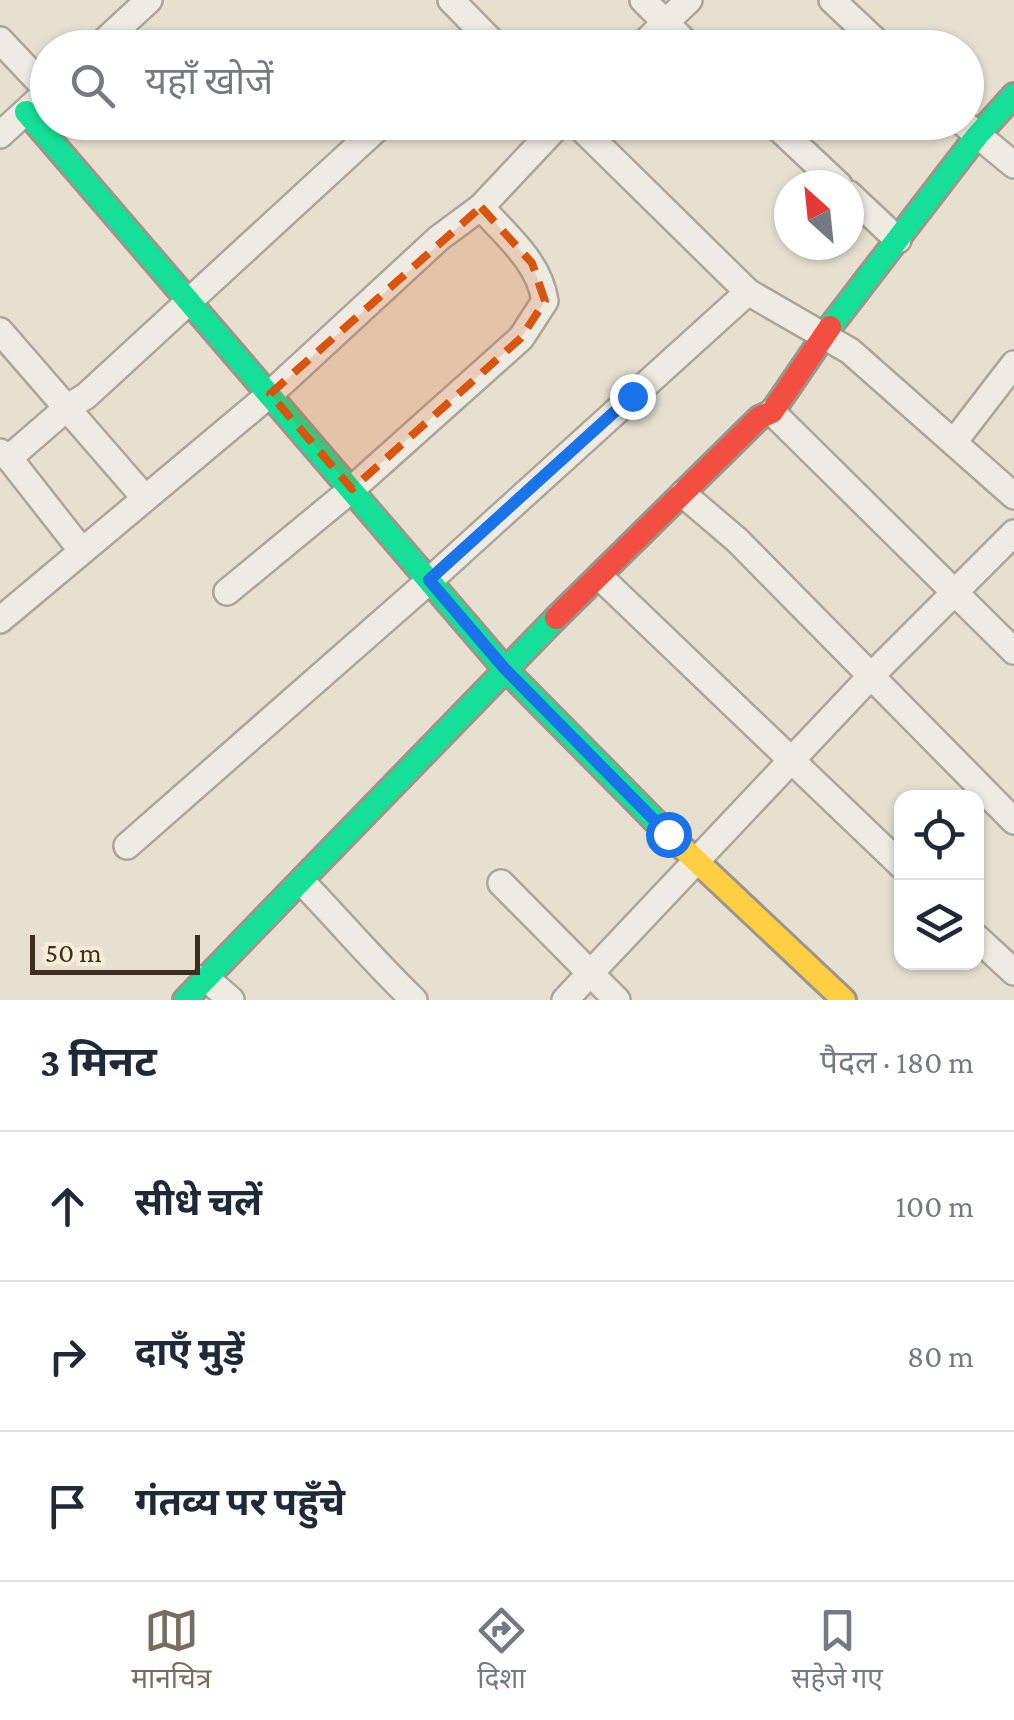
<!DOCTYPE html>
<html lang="hi">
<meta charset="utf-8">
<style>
:root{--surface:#fff;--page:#f2f2f3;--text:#1f2937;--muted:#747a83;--line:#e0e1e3;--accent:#786c5e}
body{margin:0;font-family:"Crimson Pro","Noto Sans Devanagari",serif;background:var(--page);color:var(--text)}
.controls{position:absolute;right:30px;bottom:30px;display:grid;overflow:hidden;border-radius:20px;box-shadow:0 2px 8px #0004}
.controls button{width:90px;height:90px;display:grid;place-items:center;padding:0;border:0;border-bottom:2px solid var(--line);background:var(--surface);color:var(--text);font:50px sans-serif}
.compass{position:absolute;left:774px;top:170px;width:90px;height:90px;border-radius:50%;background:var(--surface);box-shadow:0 2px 8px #0004;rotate:333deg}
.scale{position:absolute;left:30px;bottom:25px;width:170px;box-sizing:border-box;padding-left:10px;border:5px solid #3d2e20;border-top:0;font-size:28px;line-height:35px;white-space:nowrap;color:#3d2e20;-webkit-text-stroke:8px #f7eed8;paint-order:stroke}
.stop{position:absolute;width:30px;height:30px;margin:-22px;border:8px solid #1a73e8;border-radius:50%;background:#fff}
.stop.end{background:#1a73e8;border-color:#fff;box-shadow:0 2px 10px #0008}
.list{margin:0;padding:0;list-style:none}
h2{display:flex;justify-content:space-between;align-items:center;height:130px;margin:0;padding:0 40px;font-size:42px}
h2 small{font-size:32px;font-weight:400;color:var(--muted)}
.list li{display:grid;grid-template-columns:65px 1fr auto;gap:30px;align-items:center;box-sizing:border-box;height:150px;padding:0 40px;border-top:2px solid var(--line)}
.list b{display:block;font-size:38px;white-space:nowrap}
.list em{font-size:32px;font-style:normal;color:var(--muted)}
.icon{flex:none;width:55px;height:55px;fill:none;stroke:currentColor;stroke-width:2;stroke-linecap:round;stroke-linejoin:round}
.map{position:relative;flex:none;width:1014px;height:1000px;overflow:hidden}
.search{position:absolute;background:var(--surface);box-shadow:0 2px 8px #0004;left:30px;right:30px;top:30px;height:110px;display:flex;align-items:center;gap:25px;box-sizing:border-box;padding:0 35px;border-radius:55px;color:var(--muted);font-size:38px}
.sheet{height:580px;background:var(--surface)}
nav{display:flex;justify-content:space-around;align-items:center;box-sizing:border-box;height:140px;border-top:2px solid var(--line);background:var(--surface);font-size:28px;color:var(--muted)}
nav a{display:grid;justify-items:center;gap:5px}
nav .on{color:var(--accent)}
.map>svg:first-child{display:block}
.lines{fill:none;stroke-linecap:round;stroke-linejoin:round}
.street-casing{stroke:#ada599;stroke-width:30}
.fast-casing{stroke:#9c958a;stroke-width:28}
.slow-casing{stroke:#9c958a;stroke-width:28}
.jam-casing{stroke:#9c958a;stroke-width:28}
.street{stroke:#efebe3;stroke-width:25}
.fast{stroke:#16e098;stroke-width:22}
.slow{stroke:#ffcf43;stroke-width:22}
.jam{stroke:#f24e42;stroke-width:22}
.route{stroke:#1a73e8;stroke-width:12}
.marked{fill:#d7550e;fill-opacity:0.2;stroke:#d7550e;stroke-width:8;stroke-dasharray:20 12;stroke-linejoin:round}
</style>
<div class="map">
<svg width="1014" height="1000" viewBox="0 0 1014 1000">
<rect width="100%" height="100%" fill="#e7e0d1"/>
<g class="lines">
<defs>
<g id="street">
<polyline points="451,0 498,48"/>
<polyline points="643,0 691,48"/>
<polyline points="832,0 883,48"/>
<polyline points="0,40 48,91"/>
<polyline points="97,48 149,0"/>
<polyline points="639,48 689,0"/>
<polyline points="575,122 748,292 850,351 1014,496"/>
<polyline points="772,122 839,185"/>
<polyline points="962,122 1014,165"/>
<polyline points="0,135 37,101"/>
<polyline points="849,194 898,240"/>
<polyline points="0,331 144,497"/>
<polyline points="772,412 1014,651"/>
<polyline points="954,442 1014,364"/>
<polyline points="0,452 9,458 82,551"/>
<polyline points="9,458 68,407 86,396 384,122"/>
<polyline points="683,494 737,540 1014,821"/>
<polyline points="600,577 902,866"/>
<path d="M227,592L352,489L521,338L545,301C539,261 506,236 481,207"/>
<polyline points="0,620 270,394 439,238 481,207 561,122"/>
<polyline points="127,846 429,581 748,292"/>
<path d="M302,882C340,921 374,962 414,1000"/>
<polyline points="501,883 617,1000"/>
<polyline points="976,937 1014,972"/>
<polyline points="206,978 231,1000"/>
<polyline points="565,1000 870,677 1014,533"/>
</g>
<g id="fast">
<polyline points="26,112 505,669 669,835"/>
<polyline points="830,327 977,136 1014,95"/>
<polyline points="185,1000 556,618"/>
</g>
<polyline id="slow" points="669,835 844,1000"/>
<polyline id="jam" points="556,618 759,418 772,412 830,327"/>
</defs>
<use href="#street" class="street-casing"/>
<use href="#fast" class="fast-casing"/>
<use href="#slow" class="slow-casing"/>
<use href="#jam" class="jam-casing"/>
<use href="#street" class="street"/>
<use href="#fast" class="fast"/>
<use href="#slow" class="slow"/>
<use href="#jam" class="jam"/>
</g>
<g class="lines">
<polyline class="route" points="632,396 429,580 505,669 668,834"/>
</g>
<path class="marked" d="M481,207L532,263L545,301L521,338L352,489L270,394Z"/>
</svg>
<div class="controls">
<button><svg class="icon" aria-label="locate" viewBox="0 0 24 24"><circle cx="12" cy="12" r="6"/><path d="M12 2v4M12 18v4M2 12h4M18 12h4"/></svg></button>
<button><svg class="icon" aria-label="layers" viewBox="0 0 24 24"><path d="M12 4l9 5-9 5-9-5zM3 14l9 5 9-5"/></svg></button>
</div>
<svg class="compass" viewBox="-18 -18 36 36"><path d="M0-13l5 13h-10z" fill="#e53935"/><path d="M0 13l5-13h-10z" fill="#747a83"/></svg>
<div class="scale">50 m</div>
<div class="stop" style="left:668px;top:834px"></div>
<div class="stop end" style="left:632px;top:396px"></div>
<div class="search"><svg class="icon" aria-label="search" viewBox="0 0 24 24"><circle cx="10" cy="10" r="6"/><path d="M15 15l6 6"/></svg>यहाँ खोजें</div>
</div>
<section class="sheet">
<h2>3 मिनट<small>पैदल · 180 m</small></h2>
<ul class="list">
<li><svg class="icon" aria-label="ahead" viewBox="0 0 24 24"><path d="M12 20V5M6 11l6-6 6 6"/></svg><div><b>सीधे चलें</b></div><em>100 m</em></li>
<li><svg class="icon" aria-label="right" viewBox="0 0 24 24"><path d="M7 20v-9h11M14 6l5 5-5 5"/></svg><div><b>दाएँ मुड़ें</b></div><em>80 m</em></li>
<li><svg class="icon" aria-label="arrive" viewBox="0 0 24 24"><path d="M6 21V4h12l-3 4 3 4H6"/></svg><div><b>गंतव्य पर पहुँचे</b></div></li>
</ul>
</section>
<nav>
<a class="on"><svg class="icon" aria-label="map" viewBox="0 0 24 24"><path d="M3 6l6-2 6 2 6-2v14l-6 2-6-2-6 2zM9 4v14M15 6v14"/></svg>मानचित्र</a>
<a><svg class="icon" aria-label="directions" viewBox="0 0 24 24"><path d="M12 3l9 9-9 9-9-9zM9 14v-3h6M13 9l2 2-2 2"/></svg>दिशा</a>
<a><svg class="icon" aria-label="saved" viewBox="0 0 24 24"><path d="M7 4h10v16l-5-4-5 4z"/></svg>सहेजे गए</a>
</nav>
